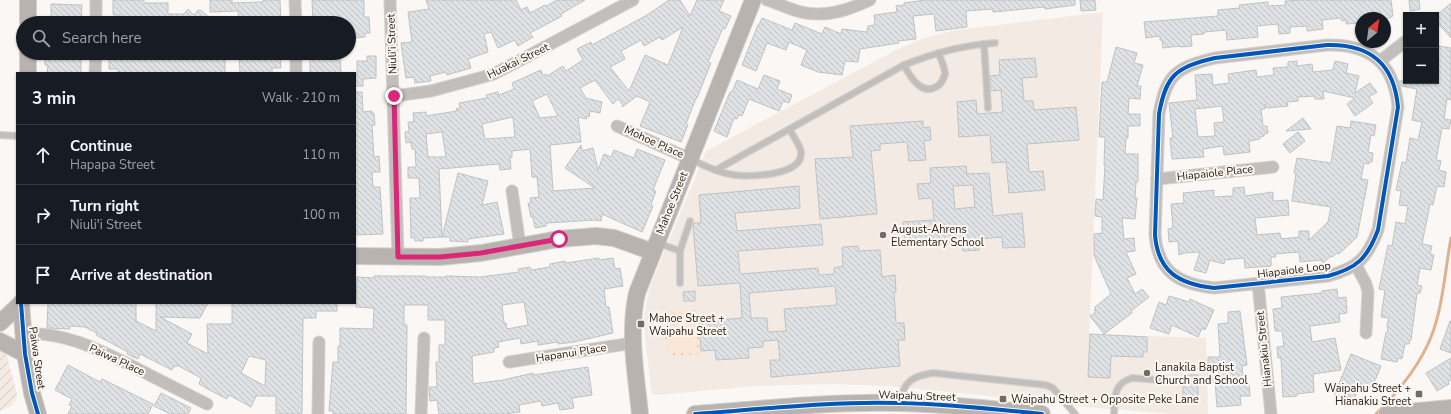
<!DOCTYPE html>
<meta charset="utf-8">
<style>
:root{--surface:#171b24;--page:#242831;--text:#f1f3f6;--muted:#9ea1a6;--line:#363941}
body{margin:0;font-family:"Nunito Sans",sans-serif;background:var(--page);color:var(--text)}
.controls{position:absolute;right:12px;top:12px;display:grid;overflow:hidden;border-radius:0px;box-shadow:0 1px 3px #0004}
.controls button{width:36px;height:36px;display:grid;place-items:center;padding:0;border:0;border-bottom:1px solid var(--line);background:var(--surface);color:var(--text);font:20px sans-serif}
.compass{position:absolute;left:1355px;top:12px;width:36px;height:36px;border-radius:50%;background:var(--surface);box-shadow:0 1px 3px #0004;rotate:29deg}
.stop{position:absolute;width:12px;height:12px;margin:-9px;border:3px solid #db2777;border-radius:50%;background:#fff}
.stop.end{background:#db2777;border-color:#fff;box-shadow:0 1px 4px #0008}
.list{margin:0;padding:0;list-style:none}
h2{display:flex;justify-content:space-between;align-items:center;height:52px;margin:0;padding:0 16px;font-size:17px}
h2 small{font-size:13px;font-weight:400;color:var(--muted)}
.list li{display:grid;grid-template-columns:26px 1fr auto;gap:12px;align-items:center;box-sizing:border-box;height:60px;padding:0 16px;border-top:1px solid var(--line)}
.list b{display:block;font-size:15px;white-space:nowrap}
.list p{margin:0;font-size:13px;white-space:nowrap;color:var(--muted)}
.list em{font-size:13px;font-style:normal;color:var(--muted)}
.icon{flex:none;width:22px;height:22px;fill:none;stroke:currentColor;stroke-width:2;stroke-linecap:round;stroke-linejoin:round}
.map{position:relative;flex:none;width:1451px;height:414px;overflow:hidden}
.search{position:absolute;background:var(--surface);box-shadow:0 1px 3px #0004;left:16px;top:16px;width:340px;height:44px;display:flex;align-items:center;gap:10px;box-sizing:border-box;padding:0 14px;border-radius:22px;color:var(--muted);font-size:15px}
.panel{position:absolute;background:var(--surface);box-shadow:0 1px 3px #0004;left:16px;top:72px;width:340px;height:232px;border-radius:0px}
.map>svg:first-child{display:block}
.built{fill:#f3eae3}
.industrial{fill:url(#industrial-furrows)}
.grass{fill:url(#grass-dots)}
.garden{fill:#fbe6d6}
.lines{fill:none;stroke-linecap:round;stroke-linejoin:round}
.stream{stroke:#dfb28d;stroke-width:3}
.building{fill:url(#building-back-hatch);stroke:#bfc2c5;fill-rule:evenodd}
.lane-casing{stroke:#d4d0cd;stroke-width:8}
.street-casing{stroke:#d4d0cd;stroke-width:13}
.secondary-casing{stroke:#d4d0cd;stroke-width:18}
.lane{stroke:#c2bebb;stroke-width:5.5}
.street{stroke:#c2bebb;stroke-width:11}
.secondary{stroke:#b8b3af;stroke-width:16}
.cycleway-casing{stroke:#fcf7f2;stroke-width:6}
.cycleway{stroke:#0057b8;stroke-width:4}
.route{stroke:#db2777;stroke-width:5}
.poi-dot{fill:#736b65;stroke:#fcf7f2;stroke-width:1.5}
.labels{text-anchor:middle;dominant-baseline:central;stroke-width:4;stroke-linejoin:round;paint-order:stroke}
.street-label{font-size:11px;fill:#2b2018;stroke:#fcf7f2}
.poi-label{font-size:11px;fill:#2b2018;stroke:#fcf7f2;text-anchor:start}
</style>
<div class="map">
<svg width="1451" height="414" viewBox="0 0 1451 414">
<defs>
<pattern id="industrial-furrows" width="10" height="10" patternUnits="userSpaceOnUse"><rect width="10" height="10" fill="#f3eae3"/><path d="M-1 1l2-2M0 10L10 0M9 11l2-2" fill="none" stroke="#d0c8c2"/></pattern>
<pattern id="grass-dots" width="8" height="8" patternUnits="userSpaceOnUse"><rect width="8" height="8" fill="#fbe6d6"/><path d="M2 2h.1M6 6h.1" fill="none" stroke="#d7c5b7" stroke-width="1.8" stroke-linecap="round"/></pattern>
<pattern id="building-back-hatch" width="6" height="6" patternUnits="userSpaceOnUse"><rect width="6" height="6" fill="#dfe2e4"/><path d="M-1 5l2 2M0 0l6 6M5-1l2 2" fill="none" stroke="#c0c2c3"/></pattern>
</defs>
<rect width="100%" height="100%" fill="#faf7f4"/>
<polygon class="built" points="1103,12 1089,334 1206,338 1208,414 1174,414 1086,407 1052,402 888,386 832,384 755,386 658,395 653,394 651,390 645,336 644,320 646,303 651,284 706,151 900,48 922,39 951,31"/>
<polygon class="industrial" points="0,349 7,356 17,395 16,400 10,407 0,411"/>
<polygon class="grass" points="697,310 700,354 667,356 664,312"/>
<g class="garden">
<polygon points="695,313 696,332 668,333 667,314"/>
<polygon points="696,333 697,352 669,353 668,335"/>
</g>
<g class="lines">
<path class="stream" d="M1376,414C1398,392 1419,367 1431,337C1443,307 1445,270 1451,238"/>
</g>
<g class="building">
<polygon points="113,0 144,0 144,3 168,3 168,14 184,14 188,9 194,15 198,10 201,10 215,23 120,23 120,15 113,15"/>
<polygon points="210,0 232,0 232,3 263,2 263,0 280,0 281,23 239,23 238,11 210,12"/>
<polygon points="312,0 364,0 364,17 369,17 370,33 365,33 365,37 351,38 350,23 313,23"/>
<polygon points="426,0 516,0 521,10 527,7 530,13 545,5 546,6 557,0 585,0 561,14 562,16 530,33 533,37 518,46 515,40 498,48 491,32 484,34 488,52 468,59 471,68 447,75 446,72 430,76 431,81 415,83 414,77 406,78 401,43 412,42 408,12 429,9"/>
<path d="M669,0H680L690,16L697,0H724L719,11L731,16L725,29L723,28L708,62L711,63L697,98H696L686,124L688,125L681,142L640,126L650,102L637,96L622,107L623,105L618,99L613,104L595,80L580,88L586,98L602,102L600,113L590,111L589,117L587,116L586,119L578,117L581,142L550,145L553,191L595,188L565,168L581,145L582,151L593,148L598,170L604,154L611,157L614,150L634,158L637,149L665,160L653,190L656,191L651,204L653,206L642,232L602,214L601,221L595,220L546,223V226L535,228L533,217H531L528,203H531L530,198L539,197L537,177H532L530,149L512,151V157H510L511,169L500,170L499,164L439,169L442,237L423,238V241H415V238H411L410,198H420L419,178H408V167H416L415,149H412L411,142L406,143L405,132L409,131L408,122H414L413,113L426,112V116L457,111L456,109L460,108L459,103L487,98L486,95L498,92L499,95L514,89L512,83L541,70L543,76L546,74L547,76L563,66L566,71L583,60L577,49L591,42L592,45L647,15ZM683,27L668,65L645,55L629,91L610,67L625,59L621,51L641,40L644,46L660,37L662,40ZM547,94L558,116L540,118L532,101ZM513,117L515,137L485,139L482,124ZM442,132L446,157H428L426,134Z"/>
<polygon points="925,0 1075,0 1075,5 1045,9 1045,7 993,12 993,9 966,11 967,27 936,31 934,14 913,16 916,39 898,41 899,43 860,49 858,62 845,61 842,75 818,72 801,65 807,50 789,42 786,50 767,43 756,71 742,65 758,25 759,25 762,18 792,30 795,23 822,34 825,27 841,34 842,29 867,32 868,26 875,25 874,15 897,12 896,6 904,5 904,3"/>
<polygon points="1080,0 1095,0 1096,10 1081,11"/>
<polygon points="1304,0 1391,0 1393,16 1390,17 1390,18 1361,18 1361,23 1346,24 1346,20 1342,21 1341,18 1322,20 1323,29 1307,31 1307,26 1290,27 1290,33 1279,34 1278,24 1257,26 1258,37 1227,40 1226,30 1204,32 1204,34 1191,35 1192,46 1180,47 1180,46 1163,48 1162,40 1160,40 1160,36 1146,38 1144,22 1218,16 1218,10 1240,8 1239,5 1268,2 1268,6 1286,5 1285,1"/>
<polygon points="1409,0 1419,0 1420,9 1410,11"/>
<polygon points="1451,3 1451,38 1436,21 1436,16"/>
<polygon points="51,4 82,5 81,23 51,23"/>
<polygon points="1438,46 1451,48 1451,100 1447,99 1444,119 1451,120 1449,129 1442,128 1436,160 1441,161 1439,170 1446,172 1444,187 1437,186 1433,205 1430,204 1422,244 1432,246 1430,254 1434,255 1431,270 1420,268 1417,285 1422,286 1420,293 1417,293 1411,340 1410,340 1409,344 1405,344 1402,359 1398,358 1397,362 1381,359 1386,332 1388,331 1387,325 1389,318 1381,317 1385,290 1379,289 1388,245 1392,246 1396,222 1405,224 1408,206 1399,205 1401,191 1396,190 1402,162 1406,163 1410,138 1418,140 1422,122 1412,120 1417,89 1401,86 1399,81 1436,81 1436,58"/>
<polygon points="1116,47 1137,53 1134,63 1143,65 1137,86 1141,86 1140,99 1129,98 1128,114 1140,114 1140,126 1128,126 1128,138 1126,138 1125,154 1138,154 1138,182 1136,182 1135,198 1137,198 1135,219 1122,218 1124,239 1134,238 1135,251 1126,252 1136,274 1127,278 1135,294 1142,289 1149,297 1131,311 1132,313 1104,334 1090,316 1096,312 1094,310 1096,308 1095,307 1111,294 1094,255 1094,234 1102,233 1102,217 1095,216 1096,199 1103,200 1105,165 1104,165 1105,137 1099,137 1102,82 1107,82"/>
<polygon points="53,53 81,53 81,73 47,73 48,65 45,65 45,57 53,57"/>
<polygon points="135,53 167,53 167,58 183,57 182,53 225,53 225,73 118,73 118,69 109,69 109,55 135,54"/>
<polygon points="239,53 280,53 281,68 272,68 272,73 240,73"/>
<polygon points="310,53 340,53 341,73 310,73"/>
<polygon points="367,56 376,56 376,78 363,79 363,86 355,86 355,75 357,75 357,61 367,61"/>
<polygon points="1035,58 1037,77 1022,78 1024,101 1033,101 1034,110 1076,107 1079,140 1027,144 1029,172 1043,171 1045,190 1009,193 1006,162 992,163 990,135 959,137 957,102 976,100 977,114 1003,112 1001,90 991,91 990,76 1000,75 999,60"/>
<path d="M1297,61V66L1312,64L1313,72L1333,70L1335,61L1348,64L1346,73L1359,76L1355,93L1370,83L1377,92L1369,97L1373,103L1355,116L1347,104L1355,98L1323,91L1324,99H1315V96L1298,97V101L1287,102L1288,106L1267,108L1265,104V109H1261L1263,126H1267L1268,133L1264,134V136L1260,137V139L1249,141L1250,152L1224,155L1223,146L1203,149L1204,157L1172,159L1170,138H1173L1169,103L1197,100L1195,75L1212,74L1213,85L1229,83L1228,74L1256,70L1257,77L1274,75L1273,68L1288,67V62ZM1222,106L1224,122L1214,123L1215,136L1198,137L1195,109Z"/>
<polygon points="764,75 780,81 777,89 792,95 789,103 783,101 779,111 749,99 742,116 739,115 737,119 734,118 727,137 714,131 730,92 732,92 737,80 758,89"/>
<polygon points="355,92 362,92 363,112 372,111 372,113 374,113 375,125 372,125 374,157 379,156 380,172 372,172 373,187 380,187 383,234 355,235"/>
<polygon points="1303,118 1311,129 1286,131"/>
<polygon points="923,121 923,128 930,127 931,140 924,141 926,160 909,161 907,142 880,144 880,150 871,151 877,214 820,219 815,159 853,157 850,126"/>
<polygon points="1351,121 1376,125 1374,136 1371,135 1368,152 1373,153 1372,162 1369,162 1369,164 1364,163 1361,179 1368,180 1357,237 1339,254 1337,253 1332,257 1331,256 1323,263 1321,260 1300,262 1299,252 1275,254 1276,257 1271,257 1271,266 1245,268 1244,258 1225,260 1224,264 1210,260 1206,273 1194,270 1200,252 1184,253 1179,255 1178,241 1169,242 1168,229 1173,228 1171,204 1184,203 1183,193 1214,190 1214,197 1233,196 1233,188 1244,187 1245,196 1273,192 1273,201 1288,200 1289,215 1255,218 1257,235 1280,233 1281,239 1299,237 1299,231 1309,231 1309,240 1328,222 1331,207 1292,201 1296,173 1294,173 1297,158 1331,163 1337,126 1350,128"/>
<polygon points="1298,132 1305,141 1290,153 1283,144"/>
<path d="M966,166L967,174L989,173L993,216L1022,213L1025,247L1003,248L1002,237L978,239L979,250L963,251L962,242L905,244L903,222L934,220L932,198L919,199L917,184L931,183L930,168ZM973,185L975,207L955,209L953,186Z"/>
<polygon points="458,173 488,181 482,205 497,202 504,234 468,239 468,242 450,241 450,237 442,237"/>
<path d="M799,186L800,208L735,213L737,231L821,224L823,245L738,251L740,274L818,268L819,275L834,274V268L843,266L842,249L843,247L858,246L859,251L880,250L882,277L895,275L896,292H894L896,323H904L905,340H898L900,366L771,377L770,360H780L778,340L763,341V347L748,348L749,358L716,360L715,350L701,351L699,322L742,318L740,283L698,286L693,225L694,223H701L699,195ZM835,286L837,305L784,309L786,331L768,332L767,318H751L749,293Z"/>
<path d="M599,258V260L613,258L615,269L620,268L623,286L604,289L606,307H609L613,333L574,342L558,344V342L538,345V341L521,344L520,338L498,342L499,347L494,348V352L472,356L473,384L503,380L533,373V375L588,367L592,395L572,398L574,408L560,410L558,403L542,406L541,401L519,405L520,412L505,414H439L437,400L430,401L429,387H437L436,362H439V345H445V320H428V305H404V324L407,325L406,414H333V411H329L333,362H338V346H340V328L373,329L374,308L356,307L357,277L374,278V276H426V277H446V276L480,277L519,272L518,269L530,267L531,270L550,267V264L565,261L566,263ZM524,302L528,325L507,329L506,323H504L502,305Z"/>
<polygon points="1337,289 1338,298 1346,297 1347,313 1339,314 1340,322 1310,326 1312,342 1335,338 1341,370 1313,374 1314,392 1297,394 1297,396 1283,397 1281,358 1278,358 1277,347 1284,346 1282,331 1275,331 1273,309 1282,308 1281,297 1322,293 1322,291"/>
<polygon points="695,291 695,301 684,301 683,292"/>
<polygon points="1169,296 1189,302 1190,299 1214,310 1205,330 1202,328 1198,337 1172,325 1169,334 1150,328 1159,302 1166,305"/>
<path d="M48,303H136V321L156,331V303H208L200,318L160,317L192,334L187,343L208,354L207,324H232V303H337V311H316V318H303L302,414H276V396H256L251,407L229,395L227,399L217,394L199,384L201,378L177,365L176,367L174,366L172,370L140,354L138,359L127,354L128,352L96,335L97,333L85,327L70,326V329L47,328ZM249,356L266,360L265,386L241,373Z"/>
<polygon points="1240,311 1247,365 1242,366 1244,384 1249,384 1250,396 1240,396 1241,405 1217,407 1215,381 1208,380 1208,357 1220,357 1218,324 1228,323 1228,312"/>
<polygon points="1450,321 1451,321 1451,353 1440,349"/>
<polygon points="1090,334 1147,337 1147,352 1143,352 1143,357 1111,356 1110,378 1088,377"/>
<polygon points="1351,354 1381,366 1372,388 1360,384 1354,400 1346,396 1344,400 1334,396"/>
<polygon points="1451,358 1451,380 1448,382 1449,384 1437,391 1426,373"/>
<polygon points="68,365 100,382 102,379 153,404 148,414 68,414 72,406 69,405 72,399 55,390"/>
<polygon points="1183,375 1198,375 1198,401 1183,402"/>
<polygon points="161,393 191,408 188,414 170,414 154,406"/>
</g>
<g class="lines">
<defs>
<g id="lane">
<polyline points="984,44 988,108"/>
<path d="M904,65C910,77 923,98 939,85C942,82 944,78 945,74C945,67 941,59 938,53"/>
<polyline points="0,135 17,136"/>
<path d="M691,159C704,166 719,173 734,175C750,177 803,176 801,152C800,145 793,136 790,130"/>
<path d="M716,170L904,65C934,53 963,45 995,43"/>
<polyline points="658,243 680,251 680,283"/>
<polyline points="680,251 690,221"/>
<path d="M900,401C904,381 913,376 933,373L1046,385L1053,388L1075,414"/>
<path d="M1114,414C1115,397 1113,384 1132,378L1172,381"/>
</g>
<g id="street">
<polyline points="295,0 296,23"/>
<polyline points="390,0 398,257"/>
<path d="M767,0C780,4 793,11 806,13C829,17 851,9 870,0"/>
<polyline points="96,23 96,0"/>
<path d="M1327,45C1370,44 1394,63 1398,107L1378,230C1367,259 1357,268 1328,276L1214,288C1179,284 1158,272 1155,235L1159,114C1166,75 1176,67 1215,58Z"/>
<polyline points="296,53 296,73"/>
<polyline points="1380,61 1406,41"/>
<polyline points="95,73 96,53"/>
<polyline points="394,96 431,91 494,74 633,0"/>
<polyline points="617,126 690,159"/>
<polyline points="1157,179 1273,167"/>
<polyline points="512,191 520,246"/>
<polyline points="1356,265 1366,284 1368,292 1366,333"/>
<polyline points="1258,283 1271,414"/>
<path d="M23,334C64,331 100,350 136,368C159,380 183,392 207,404"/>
<polyline points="509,362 633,343"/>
<polyline points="318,414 319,342"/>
<polyline points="421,414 424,338"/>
</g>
<g id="secondary">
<polyline points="28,23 28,0"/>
<polyline points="28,73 28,53"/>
<polyline points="355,256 440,257 481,253 559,239 596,236 614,238 653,252"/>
<polyline points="21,303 25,354 32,393 38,414"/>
<polyline points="0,323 21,303"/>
<polyline points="0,341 25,354"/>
<path d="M640,414C636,374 628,333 637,293L753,0"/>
<path d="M695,414C763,409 831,401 899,403C947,404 995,409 1042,414"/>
<polyline points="1387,414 1451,408"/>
</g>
</defs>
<use href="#lane" class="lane-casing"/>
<use href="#street" class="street-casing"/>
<use href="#secondary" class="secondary-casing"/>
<use href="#lane" class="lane"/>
<use href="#street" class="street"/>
<use href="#secondary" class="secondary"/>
<defs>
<g id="cycleway">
<path d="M1327,45C1370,44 1394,63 1398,107L1378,230C1367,259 1357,268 1328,276L1214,288C1179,284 1158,272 1155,235L1159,114C1166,75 1176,67 1215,58Z"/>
<polyline points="21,303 25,354 32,393 38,414"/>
<path d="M695,414C763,409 831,401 899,403C947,404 995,409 1042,414"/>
</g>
</defs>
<use href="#cycleway" class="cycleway-casing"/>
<use href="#cycleway" class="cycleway"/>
</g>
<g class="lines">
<polyline class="route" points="394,96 398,257 440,257 481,253 559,239"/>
</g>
<g class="poi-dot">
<circle cx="883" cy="235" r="4"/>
<rect x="637" y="320" width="8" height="8" rx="2"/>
<circle cx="1147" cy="373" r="4"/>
<rect x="1415" y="390" width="8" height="8" rx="2"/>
<rect x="999" y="395" width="8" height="8" rx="2"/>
</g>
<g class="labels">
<g class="street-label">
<text transform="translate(392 44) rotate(-92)">Niuli'i Street</text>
<text transform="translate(518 61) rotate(-26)">Huakai Street</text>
<text transform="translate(654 142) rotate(24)">Mohoe Place</text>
<text transform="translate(1215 173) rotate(-6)">Hiapaiole Place</text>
<text transform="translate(672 203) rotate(-68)">Mahoe Street</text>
<text transform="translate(1294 270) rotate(-7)">Hiapaiole Loop</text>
<text transform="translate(1264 349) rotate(-96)">Hianakiu Street</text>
<text transform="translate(571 353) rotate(-9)">Hapanui Place</text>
<text transform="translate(37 358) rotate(82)">Paiwa Street</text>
<text transform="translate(117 360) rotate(25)">Paiwa Place</text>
<text transform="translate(917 396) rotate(2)">Waipahu Street</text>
</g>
<g class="poi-label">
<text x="891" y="229">August-Ahrens<tspan x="891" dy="13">Elementary School</tspan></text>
<text x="649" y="318">Mahoe Street +<tspan x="649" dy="13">Waipahu Street</tspan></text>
<text x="1155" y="367">Lanakila Baptist<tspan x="1155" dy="13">Church and School</tspan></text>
<text x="1411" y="388" text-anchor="end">Waipahu Street +<tspan x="1411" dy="13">Hianakiu Street</tspan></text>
<text x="1011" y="399">Waipahu Street + Opposite Peke Lane</text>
</g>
</g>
</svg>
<div class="controls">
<button>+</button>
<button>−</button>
</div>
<svg class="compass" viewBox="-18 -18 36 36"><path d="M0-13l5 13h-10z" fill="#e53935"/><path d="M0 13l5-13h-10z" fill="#9ea1a6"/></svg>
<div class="stop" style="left:559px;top:239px"></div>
<div class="stop end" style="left:394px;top:96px"></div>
<div class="search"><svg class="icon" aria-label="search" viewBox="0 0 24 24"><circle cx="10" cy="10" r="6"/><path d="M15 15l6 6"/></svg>Search here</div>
<section class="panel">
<h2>3 min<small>Walk · 210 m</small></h2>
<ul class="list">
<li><svg class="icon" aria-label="ahead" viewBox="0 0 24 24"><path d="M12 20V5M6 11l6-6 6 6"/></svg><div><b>Continue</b><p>Hapapa Street</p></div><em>110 m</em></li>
<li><svg class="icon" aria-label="right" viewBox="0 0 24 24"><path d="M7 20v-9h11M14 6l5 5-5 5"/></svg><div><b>Turn right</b><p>Niuli'i Street</p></div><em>100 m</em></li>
<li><svg class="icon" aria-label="arrive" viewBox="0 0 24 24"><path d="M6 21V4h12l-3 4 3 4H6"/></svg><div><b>Arrive at destination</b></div></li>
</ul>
</section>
</div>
